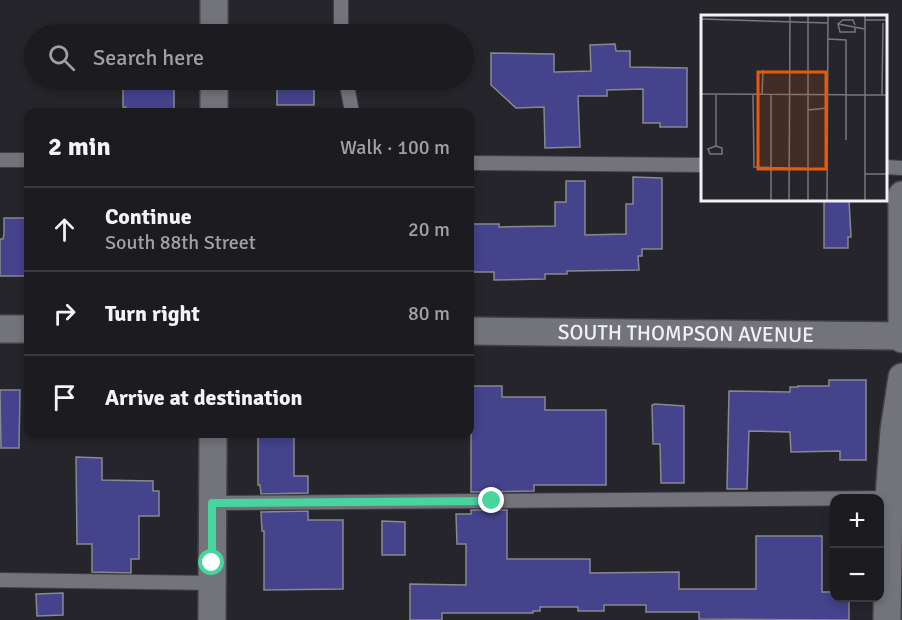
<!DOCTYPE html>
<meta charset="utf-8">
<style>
:root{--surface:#1c1c20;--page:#252529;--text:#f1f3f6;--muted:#a0a1a5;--line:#3a3a3e}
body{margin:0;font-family:Signika,sans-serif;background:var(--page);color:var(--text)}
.controls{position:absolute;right:18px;bottom:18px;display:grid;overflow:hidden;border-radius:12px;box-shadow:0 3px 9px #0003}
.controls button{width:54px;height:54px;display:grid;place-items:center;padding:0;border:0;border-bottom:2px solid var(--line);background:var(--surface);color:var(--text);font:30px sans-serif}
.stop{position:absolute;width:18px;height:18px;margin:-14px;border:4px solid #47d49e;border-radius:50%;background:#fff}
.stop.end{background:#47d49e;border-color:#fff;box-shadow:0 2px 6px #0008}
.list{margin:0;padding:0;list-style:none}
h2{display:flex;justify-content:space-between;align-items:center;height:78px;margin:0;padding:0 24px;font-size:26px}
h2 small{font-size:20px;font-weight:400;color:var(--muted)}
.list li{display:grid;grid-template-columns:39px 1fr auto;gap:18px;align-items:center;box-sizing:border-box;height:84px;padding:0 24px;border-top:2px solid var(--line)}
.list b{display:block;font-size:22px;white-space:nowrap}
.list p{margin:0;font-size:20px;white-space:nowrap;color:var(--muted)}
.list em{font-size:20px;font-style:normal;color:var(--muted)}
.icon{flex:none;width:33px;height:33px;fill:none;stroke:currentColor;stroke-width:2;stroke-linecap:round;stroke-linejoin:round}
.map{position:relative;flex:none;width:902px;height:620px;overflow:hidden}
.search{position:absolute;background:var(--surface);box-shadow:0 3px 9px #0003;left:24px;top:24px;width:450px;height:66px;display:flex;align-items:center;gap:15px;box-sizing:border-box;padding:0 21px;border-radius:33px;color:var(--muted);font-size:22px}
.panel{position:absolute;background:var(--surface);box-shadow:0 3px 9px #0003;left:24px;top:108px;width:450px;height:330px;border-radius:12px}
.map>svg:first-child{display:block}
.building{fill:#44438c;stroke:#888890;stroke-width:1.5}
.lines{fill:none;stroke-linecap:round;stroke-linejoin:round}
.service-casing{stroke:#404046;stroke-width:16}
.minor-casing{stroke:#404046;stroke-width:30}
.service{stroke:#73737b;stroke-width:14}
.minor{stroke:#73737b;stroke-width:27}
.route{stroke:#47d49e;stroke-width:8}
.labels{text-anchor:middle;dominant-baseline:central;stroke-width:4.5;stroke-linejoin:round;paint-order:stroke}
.street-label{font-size:21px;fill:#f1f1f5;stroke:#25252b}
.inset-road{fill:none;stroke:#77777c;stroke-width:1.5}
.view{fill:#e8590c;fill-opacity:0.15;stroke:#e8590c;stroke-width:3}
.inset-edge{fill:none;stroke:#f1f1f5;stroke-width:3}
</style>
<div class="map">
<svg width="902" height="620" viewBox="0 0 902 620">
<rect width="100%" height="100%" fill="#25252b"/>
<g class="building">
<polygon points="615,44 616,51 630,51 630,67 687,68 687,127 660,127 660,123 643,123 643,89 607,90 607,96 578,96 580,147 545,148 544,107 516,108 491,85 491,53 554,54 554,72 591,71 590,45"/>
<rect x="277" y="80" width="37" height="25"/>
<polygon points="123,84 174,84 174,112 126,112 126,107 123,107"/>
<polygon points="633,177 662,178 662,249 642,249 642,256 638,256 639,270 567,271 567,274 545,274 545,279 494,280 494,272 470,272 470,224 499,224 499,227 555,226 555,202 566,202 566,181 585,181 585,235 626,234 626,204 633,204"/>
<polygon points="824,200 849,200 851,237 848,237 848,248 824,248"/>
<polygon points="4,218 26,218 28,276 0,276 0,239 3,239 4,234"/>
<polygon points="829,380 866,380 866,460 840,460 840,451 791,452 790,432 749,431 747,489 727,489 729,391 790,392 790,387 798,387 798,386 829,386"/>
<polygon points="471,386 502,386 502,397 545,397 545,410 606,410 606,485 534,485 534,491 471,492"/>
<polygon points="0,390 20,390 19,448 1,448"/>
<polygon points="655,404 684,406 684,483 661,483 660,444 653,444 652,405"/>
<polygon points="258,434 294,434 294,476 308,476 308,493 261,494 260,485 258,485"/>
<polygon points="76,457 102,458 102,480 153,481 153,491 159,491 159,516 139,516 139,559 131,559 131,573 92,572 92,544 77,544"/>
<polygon points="471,510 507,510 507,559 590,559 590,573 679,572 679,589 756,589 756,536 822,536 822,592 834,592 834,597 849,597 849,620 699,619 699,612 646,612 646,605 604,605 604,611 578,611 578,607 540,607 540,611 533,611 533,613 442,613 442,620 410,620 410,584 466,585 466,544 457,544 456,514 471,514"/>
<polygon points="308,511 308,520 343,520 343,589 264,590 264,531 262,531 261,512"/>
<polygon points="382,521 405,522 405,555 382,555"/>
<polygon points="63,593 63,615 37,616 36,594"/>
</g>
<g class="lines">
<defs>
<g id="service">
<polyline points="341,0 341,34"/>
<polyline points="346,80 352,112"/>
<polyline points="0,160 28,160"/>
<polyline points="470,163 702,165"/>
<polyline points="886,167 902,168"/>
<polyline points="212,503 894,498"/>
<polyline points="0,580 212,583"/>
</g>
<g id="minor">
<polyline points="214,34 214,0"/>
<polyline points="214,112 214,80"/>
<polyline points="902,195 902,339"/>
<polyline points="0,329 28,329"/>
<path id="s1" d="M470,331L902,336"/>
<polyline points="212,620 213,434"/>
<polyline points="887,620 889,497 894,430 902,377"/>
</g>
</defs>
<use href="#service" class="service-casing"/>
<use href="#minor" class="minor-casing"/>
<use href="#service" class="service"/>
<use href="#minor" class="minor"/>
</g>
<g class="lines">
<polyline class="route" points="212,563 212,503 492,501"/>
</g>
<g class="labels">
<g class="street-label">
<text stroke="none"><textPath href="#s1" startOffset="216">SOUTH THOMPSON AVENUE</textPath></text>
</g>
</g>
<g transform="translate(701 15)">
<rect width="186" height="186" fill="#25252b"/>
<path class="inset-road" d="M0,4L127,8M164,5H186M137,9L142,5H152L154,10M154,13V17H139L137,9L164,14M127,24L145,25V125M0,79L186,80M52,80L53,152L126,154M61,80L62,55M70,80V186M181,80L182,8M107,95L126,93M15,131L21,133V139H9L7,134L15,131V79M164,159H186M88,186L89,0M107,186V0M126,186L127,0M164,186V0"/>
<path class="view" d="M57,57H125V154H57Z"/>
<rect width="186" height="186" class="inset-edge"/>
</g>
</svg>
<div class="controls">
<button>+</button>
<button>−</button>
</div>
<div class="stop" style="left:212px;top:563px"></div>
<div class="stop end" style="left:492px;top:501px"></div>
<div class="search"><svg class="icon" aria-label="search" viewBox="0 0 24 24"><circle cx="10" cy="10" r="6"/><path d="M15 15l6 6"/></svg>Search here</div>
<section class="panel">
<h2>2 min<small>Walk · 100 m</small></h2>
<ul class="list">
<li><svg class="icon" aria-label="ahead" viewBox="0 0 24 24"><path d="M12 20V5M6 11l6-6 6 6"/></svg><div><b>Continue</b><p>South 88th Street</p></div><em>20 m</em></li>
<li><svg class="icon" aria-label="right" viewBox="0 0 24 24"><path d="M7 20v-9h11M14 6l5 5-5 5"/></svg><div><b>Turn right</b></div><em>80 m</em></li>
<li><svg class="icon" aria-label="arrive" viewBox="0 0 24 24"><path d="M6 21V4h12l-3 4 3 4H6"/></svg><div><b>Arrive at destination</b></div></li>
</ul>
</section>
</div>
